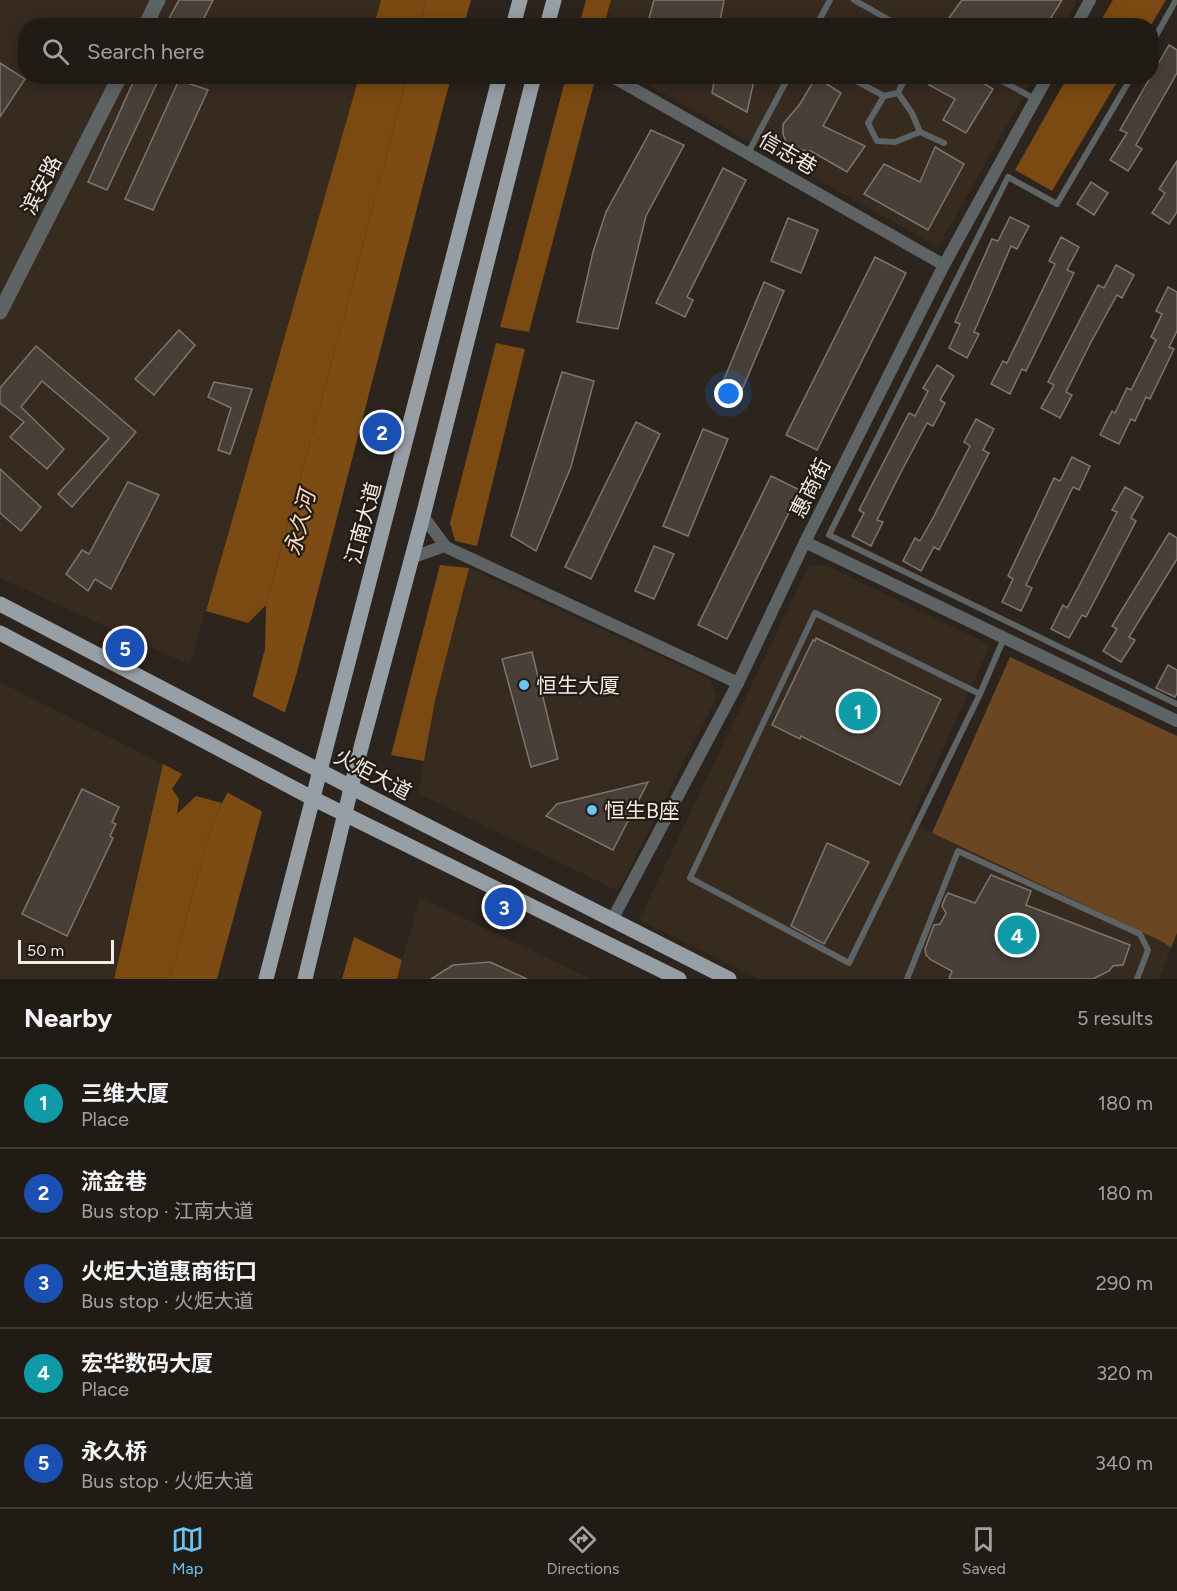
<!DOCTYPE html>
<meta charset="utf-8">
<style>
:root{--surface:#211b16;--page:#2d2823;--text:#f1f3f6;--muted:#a2a1a1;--line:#3e3935;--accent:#69c4f1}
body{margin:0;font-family:Figtree,"Noto Sans SC",sans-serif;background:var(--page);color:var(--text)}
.scale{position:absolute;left:18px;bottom:15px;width:96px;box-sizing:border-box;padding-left:6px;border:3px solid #f0ebe6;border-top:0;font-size:16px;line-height:21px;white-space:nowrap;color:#f0ebe6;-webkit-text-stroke:4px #221b14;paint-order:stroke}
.you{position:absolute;left:729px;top:394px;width:21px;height:21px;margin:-15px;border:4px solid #fff;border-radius:50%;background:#1a73e8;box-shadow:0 0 0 9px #1a73e833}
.badge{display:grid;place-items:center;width:39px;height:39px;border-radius:50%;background:var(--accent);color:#fff;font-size:20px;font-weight:700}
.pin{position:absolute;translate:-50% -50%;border:3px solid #fff;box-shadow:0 2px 6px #0006}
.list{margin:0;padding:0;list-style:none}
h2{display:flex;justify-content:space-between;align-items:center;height:78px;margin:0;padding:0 24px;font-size:26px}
h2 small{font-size:20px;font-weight:400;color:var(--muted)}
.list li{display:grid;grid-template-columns:39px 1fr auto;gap:18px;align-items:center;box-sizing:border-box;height:90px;padding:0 24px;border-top:2px solid var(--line)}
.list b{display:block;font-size:22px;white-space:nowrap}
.list p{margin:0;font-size:20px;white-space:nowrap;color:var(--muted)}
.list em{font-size:20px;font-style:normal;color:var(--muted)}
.icon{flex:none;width:33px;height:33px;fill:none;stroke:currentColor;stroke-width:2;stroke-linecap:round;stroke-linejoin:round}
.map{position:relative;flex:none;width:1177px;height:979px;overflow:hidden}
.search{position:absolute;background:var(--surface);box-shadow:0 3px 15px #0003;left:18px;right:18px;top:18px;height:66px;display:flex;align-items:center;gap:15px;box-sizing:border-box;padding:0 21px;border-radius:24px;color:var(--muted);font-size:22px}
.sheet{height:528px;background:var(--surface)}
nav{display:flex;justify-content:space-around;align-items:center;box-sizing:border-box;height:84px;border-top:2px solid var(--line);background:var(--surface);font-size:16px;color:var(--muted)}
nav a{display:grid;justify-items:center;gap:3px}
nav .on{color:var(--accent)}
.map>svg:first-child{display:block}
.built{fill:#372a1f}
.green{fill:#6a4622}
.forest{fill:#7b4a12}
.water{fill:#7d4c15}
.pier{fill:#2c241d}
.building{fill:#484038;stroke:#7e756d;stroke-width:1.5}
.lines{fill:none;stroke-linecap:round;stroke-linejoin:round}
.service{stroke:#5e6366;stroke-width:6}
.minor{stroke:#5e6366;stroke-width:12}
.tertiary{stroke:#5e6366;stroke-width:15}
.primary{stroke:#959fa5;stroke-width:15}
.poi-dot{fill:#69c4f1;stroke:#221b14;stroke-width:2}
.labels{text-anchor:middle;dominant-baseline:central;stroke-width:4.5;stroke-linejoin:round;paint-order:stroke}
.street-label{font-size:21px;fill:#f0ebe6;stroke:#221b14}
.poi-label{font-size:21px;fill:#f0ebe6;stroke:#221b14;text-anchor:start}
.water-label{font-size:22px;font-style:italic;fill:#f8dabf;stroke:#221b14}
</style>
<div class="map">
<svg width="1177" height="979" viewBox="0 0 1177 979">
<rect width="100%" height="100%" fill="#2c241d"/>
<g class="built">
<polygon points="0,0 381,0 374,25 26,26 26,76 359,77 190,665 0,578"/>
<polygon points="611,0 1077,0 1063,25 604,26"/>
<polygon points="634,77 1034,77 938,247"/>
<polygon points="824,564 990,645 910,822 1163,942 1171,948 1159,979 760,979 639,920 808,567"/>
<polygon points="469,568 710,679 717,697 618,891 418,793 435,701"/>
<polygon points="0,682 163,764 113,979 0,979"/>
<polygon points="420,897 591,979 397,979"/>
</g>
<polygon class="green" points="1010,657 1177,736 1177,933 1171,948 1163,942 932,833"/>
<g class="forest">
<polygon points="381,0 426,0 420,25 374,25"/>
<polygon points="586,0 611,0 604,25 579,25"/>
<polygon points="1113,0 1166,0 1151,25 1098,25"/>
<polygon points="1068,76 1120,77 1052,191 1015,170"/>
<polygon points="359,77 407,77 353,284 266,605 248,623 206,611"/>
<polygon points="566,77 584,77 595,80 529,332 500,327"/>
<polygon points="496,343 525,349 477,546 455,541 450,523"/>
<polygon points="440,565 469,568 435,701 424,761 391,755"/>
<polygon points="163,764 182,774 172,789 179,799 177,814 196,796 222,803 210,831 170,979 114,979"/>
<polygon points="354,937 402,960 397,979 342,979"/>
</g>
<g class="water">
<polygon points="426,0 471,0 464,25 420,25"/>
<polygon points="407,77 451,77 297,672 282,722 266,797 217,979 170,979 210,831 222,803 235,779 249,709 265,649 266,605 353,284"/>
</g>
<polygon class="pier" points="250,695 288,714 265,813 225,791 233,778"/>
<g class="building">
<polygon points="179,0 213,0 200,26 165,26"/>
<polygon points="654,0 724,0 719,26 647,26"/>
<polygon points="962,0 1062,0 1046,26 952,26 946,22"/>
<polygon points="1169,45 1177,50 1177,73 1136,145 1142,149 1128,171 1110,160 1127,133 1120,130"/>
<polygon points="0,63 25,79 0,117"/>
<polygon points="136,76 157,83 107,190 88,182"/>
<polygon points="715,76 755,76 747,112 712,93"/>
<polygon points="934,76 972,76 993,89 966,133 943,120 955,99 929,85"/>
<polygon points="816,77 841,93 823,126 865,146 847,172 811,151 799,150 787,144 783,134 783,124 800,104"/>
<polygon points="179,80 208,90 153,210 125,199"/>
<polygon points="651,130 684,145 646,216 618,329 577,322 593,252 606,212"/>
<polygon points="935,147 964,164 928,230 864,194 884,164 920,182"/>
<polygon points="1177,161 1177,212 1169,224 1152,213 1165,193 1159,189"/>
<polygon points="723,168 746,180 687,297 693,300 685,317 656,303"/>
<polygon points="1091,182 1108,193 1094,215 1077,204"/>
<polygon points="1010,217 1029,226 1017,249 1011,246 974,332 979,334 967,358 949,348 960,324 955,322 992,239 998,241"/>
<polygon points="788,218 818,230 801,273 771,261"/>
<polygon points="1061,237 1079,247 1067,270 1074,273 1026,371 1022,369 1010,394 991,384 1003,361 1007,363 1055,264 1049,261"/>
<polygon points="875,257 906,273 817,450 786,435"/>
<polygon points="1116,265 1134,275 1122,298 1117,295 1090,344 1066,392 1072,395 1060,418 1041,408 1054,385 1048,382 1098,285 1104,288"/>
<polygon points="764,282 784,291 742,390 723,382"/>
<polygon points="1168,287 1177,292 1177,331 1169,347 1174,349 1150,399 1146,397 1135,421 1131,419 1119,444 1100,435 1112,411 1115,413 1127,388 1131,390 1156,340 1151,337 1162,314 1156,311"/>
<polygon points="179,330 195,345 154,395 135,379"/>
<polygon points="36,346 136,432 72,507 58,494 109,438 42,381 21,407 64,449 47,469 10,437 24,422 0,403 0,388"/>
<polygon points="937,365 954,376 940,400 945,403 933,426 927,423 901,472 877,520 883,522 871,546 852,536 864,513 859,510 909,413 915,416 928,391 923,388"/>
<polygon points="562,372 594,381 571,467 536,551 511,536"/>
<polygon points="214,382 252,389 230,454 218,450 231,408 208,397"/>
<polygon points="976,419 994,429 983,450 989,453 939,550 934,547 921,571 903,561 915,538 920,541 934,516 970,446 964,442"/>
<polygon points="636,422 660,434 591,579 565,567"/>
<polygon points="703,429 728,439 688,536 663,526"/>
<polygon points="1072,457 1090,466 1079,490 1073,487 1049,537 1026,585 1032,588 1021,611 1002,602 1013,579 1008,576 1054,478 1060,481"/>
<polygon points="0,469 41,507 21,531 0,513"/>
<polygon points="771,476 800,490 727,639 698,625"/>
<polygon points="128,482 159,495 111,589 95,579 88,591 66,574 82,550 89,554"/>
<polygon points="1125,487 1143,497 1131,518 1136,521 1086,617 1082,615 1069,638 1051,629 1063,605 1067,608 1080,584 1117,512 1112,510"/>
<polygon points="1169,533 1177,538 1177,559 1129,637 1135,640 1121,662 1103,651 1117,629 1112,626"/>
<polygon points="654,546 674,554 654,599 635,591"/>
<polygon points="816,638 941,699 900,785 801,736 800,739 772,725 813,640 815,641"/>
<polygon points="532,652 558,759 531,767 502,659"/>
<polygon points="1168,665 1177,670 1177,693 1175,697 1156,688"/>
<polygon points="648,782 613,850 546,816 557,804"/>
<polygon points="82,789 119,807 112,822 116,824 110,836 113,838 67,936 22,914"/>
<polygon points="827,843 869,862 824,944 791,926"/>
<polygon points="991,875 1031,891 1026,905 1130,945 1123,965 1113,966 1109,971 1093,979 949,979 952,971 931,960 926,955 925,949 934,925 940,924 946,913 942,906 945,898 948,893 975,903"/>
<polygon points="490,962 527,979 431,979 453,965"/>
</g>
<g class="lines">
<g class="service">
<polyline points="854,0 900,26"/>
<polyline points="816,26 830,0"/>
<polyline points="1152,43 1176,0"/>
<polyline points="847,76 884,96"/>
<polyline points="993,76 1035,99"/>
<polyline points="1132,76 1057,204 1008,177 829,535 1177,704"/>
<polygon points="898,93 912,113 920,132 895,142 877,141 868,123 884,96"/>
<polyline points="898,93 906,76"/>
<polyline points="920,132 944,143"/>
<polyline points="748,153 789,76"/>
<polyline points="980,694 849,963 690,878 815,613 980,694 1004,638"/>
<polyline points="907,979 958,851 1140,934 1148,950 1137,979"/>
</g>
<g class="minor">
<polyline points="1076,26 1090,0"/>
<polyline points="611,76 944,265"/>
<polyline points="423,516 446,547 738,683"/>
<polyline points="805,542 1177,721"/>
<polyline points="411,558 444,546"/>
<polyline points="612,920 738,683 805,542 944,265 1048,76"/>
</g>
<g class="tertiary">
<polyline points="145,26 158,0"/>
<polyline points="0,312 120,76"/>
</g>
<g class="primary">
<polyline points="513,26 520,0"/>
<polyline points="547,26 554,0"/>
<polyline points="0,604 374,799 729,979"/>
<polyline points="0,633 312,798 679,979"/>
<polyline points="266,979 500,76"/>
<polyline points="305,979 359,755 423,516 534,76"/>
</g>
</g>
<g class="poi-dot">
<circle cx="524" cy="685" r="6"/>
<circle cx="592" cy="810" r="6"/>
</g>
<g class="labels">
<g class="street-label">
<text transform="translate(788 153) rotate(30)">信志巷</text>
<text transform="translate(41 185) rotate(-63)">滨安路</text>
<text transform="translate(810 488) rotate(-63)">惠商街</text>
<text transform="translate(363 523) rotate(-75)">江南大道</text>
<text transform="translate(373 774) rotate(28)">火炬大道</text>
</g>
<g class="poi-label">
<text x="536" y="685">恒生大厦</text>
<text x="604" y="810">恒生B座</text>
</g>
<g class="water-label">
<text transform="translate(300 523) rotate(-76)">永久河</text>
</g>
</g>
</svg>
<div class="scale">50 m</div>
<div class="you"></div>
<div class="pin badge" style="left:858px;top:711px;background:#0f9aa8">1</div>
<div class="pin badge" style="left:382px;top:432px;background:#1a4fb4">2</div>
<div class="pin badge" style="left:504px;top:907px;background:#1a4fb4">3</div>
<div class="pin badge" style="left:1017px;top:935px;background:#0f9aa8">4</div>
<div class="pin badge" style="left:125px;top:648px;background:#1a4fb4">5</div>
<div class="search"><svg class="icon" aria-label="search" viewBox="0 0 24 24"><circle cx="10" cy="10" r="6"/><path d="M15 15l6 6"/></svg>Search here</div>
</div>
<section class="sheet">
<h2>Nearby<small>5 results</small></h2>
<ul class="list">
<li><span class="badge" style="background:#0f9aa8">1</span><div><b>三维大厦</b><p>Place</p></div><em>180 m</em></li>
<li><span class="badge" style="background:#1a4fb4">2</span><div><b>流金巷</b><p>Bus stop · 江南大道</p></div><em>180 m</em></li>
<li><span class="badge" style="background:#1a4fb4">3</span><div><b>火炬大道惠商街口</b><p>Bus stop · 火炬大道</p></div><em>290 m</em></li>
<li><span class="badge" style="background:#0f9aa8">4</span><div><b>宏华数码大厦</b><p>Place</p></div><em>320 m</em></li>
<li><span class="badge" style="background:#1a4fb4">5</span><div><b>永久桥</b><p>Bus stop · 火炬大道</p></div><em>340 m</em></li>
</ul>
</section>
<nav>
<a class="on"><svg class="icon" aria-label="map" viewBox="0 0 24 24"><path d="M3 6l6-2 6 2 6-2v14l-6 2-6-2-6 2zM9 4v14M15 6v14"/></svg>Map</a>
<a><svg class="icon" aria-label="directions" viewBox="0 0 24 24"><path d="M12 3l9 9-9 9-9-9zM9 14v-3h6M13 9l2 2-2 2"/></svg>Directions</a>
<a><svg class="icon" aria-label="saved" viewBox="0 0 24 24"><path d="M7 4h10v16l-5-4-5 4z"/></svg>Saved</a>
</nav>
